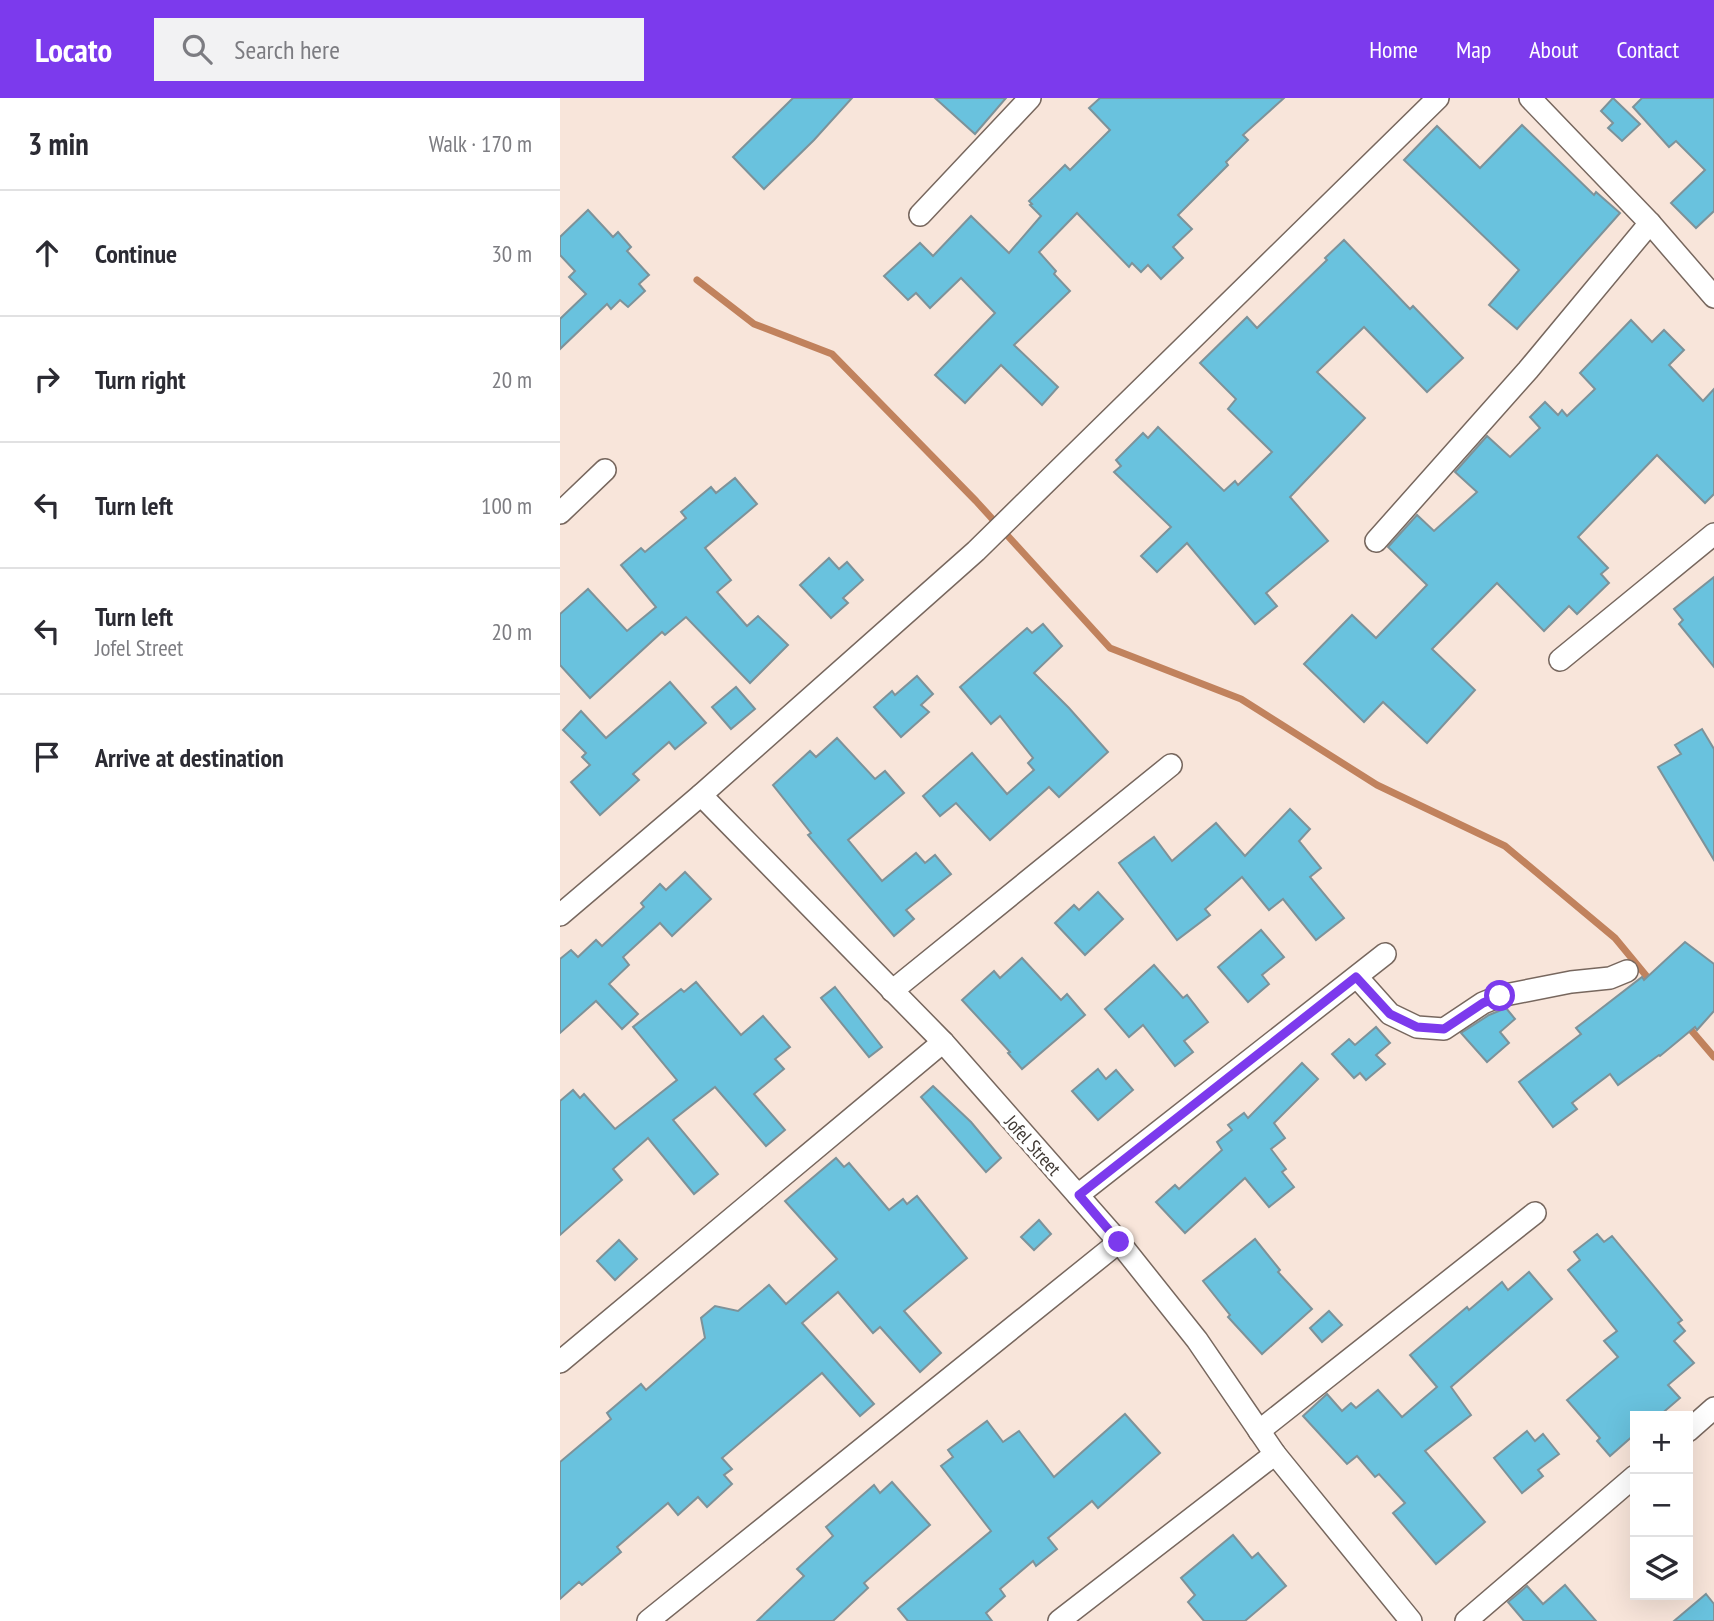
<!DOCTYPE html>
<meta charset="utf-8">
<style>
:root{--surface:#fff;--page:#f2f2f3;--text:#2b2b33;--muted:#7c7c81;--line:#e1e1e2;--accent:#7c3aed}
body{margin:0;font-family:"PT Sans Narrow",sans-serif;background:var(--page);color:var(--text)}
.controls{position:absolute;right:21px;bottom:21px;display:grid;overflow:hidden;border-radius:0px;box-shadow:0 7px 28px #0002}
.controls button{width:63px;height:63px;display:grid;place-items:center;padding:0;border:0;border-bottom:2px solid var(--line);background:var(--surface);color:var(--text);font:35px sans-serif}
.stop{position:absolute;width:21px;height:21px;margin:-16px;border:5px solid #7c3aed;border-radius:50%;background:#fff}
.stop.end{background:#7c3aed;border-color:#fff;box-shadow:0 2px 7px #0008}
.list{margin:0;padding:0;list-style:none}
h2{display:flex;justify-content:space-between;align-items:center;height:91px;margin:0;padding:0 28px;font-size:30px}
h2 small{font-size:23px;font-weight:400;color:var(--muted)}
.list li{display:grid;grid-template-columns:46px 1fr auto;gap:21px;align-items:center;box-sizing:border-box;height:126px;padding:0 28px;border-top:2px solid var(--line)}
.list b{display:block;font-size:26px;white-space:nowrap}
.list p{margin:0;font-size:23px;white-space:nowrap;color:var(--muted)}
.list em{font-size:23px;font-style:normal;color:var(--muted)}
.icon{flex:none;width:38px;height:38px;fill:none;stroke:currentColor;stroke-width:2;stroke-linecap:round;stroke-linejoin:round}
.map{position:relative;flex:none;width:1154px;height:1523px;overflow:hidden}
header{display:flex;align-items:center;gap:42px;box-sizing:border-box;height:98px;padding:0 35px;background:var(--accent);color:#fff}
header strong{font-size:33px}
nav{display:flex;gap:38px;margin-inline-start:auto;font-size:24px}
.search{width:490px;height:63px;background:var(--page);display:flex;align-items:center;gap:18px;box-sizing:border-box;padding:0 24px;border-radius:0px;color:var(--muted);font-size:26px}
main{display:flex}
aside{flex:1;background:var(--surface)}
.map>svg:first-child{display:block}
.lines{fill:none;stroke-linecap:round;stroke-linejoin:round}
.stream{stroke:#c1825d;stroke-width:7}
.building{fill:#69c2de;stroke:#7d9299;stroke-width:2}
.minor-casing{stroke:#77675e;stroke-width:24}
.minor{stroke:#fff;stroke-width:21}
.route{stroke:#7c3aed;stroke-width:9}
.labels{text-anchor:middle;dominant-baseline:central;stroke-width:7;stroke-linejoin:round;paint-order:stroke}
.street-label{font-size:19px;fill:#3f3833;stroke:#fff}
</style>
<header>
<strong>Locato</strong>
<div class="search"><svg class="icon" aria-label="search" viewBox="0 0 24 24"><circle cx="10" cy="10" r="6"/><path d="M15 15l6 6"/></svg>Search here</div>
<nav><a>Home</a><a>Map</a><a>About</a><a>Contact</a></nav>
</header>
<main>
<aside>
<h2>3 min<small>Walk · 170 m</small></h2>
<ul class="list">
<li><svg class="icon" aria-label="ahead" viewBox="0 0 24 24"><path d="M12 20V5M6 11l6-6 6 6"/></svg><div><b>Continue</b></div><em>30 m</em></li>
<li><svg class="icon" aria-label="right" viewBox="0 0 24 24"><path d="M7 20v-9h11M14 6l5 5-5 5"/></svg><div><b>Turn right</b></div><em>20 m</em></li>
<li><svg class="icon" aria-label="left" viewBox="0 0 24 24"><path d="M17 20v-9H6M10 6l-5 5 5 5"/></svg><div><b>Turn left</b></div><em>100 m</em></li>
<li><svg class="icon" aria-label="left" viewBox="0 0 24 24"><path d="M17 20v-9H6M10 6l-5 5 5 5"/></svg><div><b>Turn left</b><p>Jofel Street</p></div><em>20 m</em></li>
<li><svg class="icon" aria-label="arrive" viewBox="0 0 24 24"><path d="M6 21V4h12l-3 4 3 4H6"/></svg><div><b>Arrive at destination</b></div></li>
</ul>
</aside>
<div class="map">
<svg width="1154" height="1523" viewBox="0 0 1154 1523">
<rect width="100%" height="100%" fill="#f8e5da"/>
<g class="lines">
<g class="stream">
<polyline points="137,182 194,226 272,256 416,403 550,550 681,601 817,687 945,748 1055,840 1093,886"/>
<polyline points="1125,925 1154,959"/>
</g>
</g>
<g class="building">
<polygon points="233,0 292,0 254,42 204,91 173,59"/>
<polygon points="375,0 446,0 415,36"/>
<polygon points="540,0 724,0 683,37 688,42 666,64 668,67 618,117 632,131 613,149 623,160 601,181 588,167 581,174 572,165 569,169 517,115 479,154 496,173 494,176 510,193 454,247 498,289 482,307 441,267 405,305 375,277 435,215 401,180 370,210 356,195 348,202 324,178 360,145 373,158 411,118 449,155 481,118 470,107 472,106 469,103 505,67 510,72 550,32 529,10"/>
<polygon points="1053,0 1080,26 1062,43 1048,30 1053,25 1041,13"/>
<polygon points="1082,0 1154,0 1154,113 1136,130 1111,105 1145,72 1116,43 1109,49 1073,9"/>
<polygon points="962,27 1034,97 1036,94 1060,115 957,231 929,207 959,172 844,62 877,28 920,70"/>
<polygon points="28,112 53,139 58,134 71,149 67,153 89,177 79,186 85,193 68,209 60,202 51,211 47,206 0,251 0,221 26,196 9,179 15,173 0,157 0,139"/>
<polygon points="784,142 850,211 853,208 903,260 867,294 804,229 757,274 805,320 730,399 768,443 706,495 717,508 695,526 627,445 597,474 581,458 611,429 554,374 561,368 556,362 583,335 588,340 598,329 664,393 675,383 678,387 712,354 668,311 676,301 640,265 687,219 697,230 767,162 765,160"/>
<polygon points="1071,222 1092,244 1104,232 1124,252 1109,267 1143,303 1154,291 1154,396 1145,405 1097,357 1018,439 1048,470 1041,476 1049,485 1017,516 1009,508 984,533 937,485 872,551 915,592 867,645 823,604 804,624 744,566 792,517 816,540 867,487 828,449 857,417 874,433 917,394 895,374 927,338 950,359 980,330 970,319 985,304 998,317 1002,312 1007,318 1035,291 1020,275"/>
<polygon points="175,380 197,406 145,450 171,482 157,494 187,528 198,518 228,547 190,585 126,519 105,537 102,534 30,600 0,567 0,516 28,491 67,533 96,509 61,467 81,450 85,454 126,420 121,414 151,389 156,395"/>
<polygon points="269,460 279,471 287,464 303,482 283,500 288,505 271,520 240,487"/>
<polygon points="1154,479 1154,569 1119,526 1123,522 1114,511"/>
<polygon points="483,526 502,548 474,575 509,610 548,654 499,699 489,689 430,742 396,705 380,718 363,698 412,655 447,696 474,672 468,665 473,660 440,618 431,626 400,589 467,530 472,535"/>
<polygon points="357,578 373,596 361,607 369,614 341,639 314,609 332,593 335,597"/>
<polygon points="110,584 146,625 115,651 109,644 73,676 79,682 40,717 11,684 30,667 22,659 26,655 3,632 21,613 46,640"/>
<polygon points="176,589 195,611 171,631 152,609"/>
<polygon points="1142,631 1154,651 1154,762 1098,669 1121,656 1115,647"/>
<polygon points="277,640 315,681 325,673 344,695 288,742 322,783 356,755 365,765 375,757 391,776 346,812 354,821 334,838 248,737 251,735 213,687 250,653 256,659"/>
<polygon points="730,711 750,731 739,743 761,770 750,779 784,820 756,842 723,801 709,812 682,779 645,811 650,817 617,842 559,765 594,739 612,763 656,725 685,758"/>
<polygon points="125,774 151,801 112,838 100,825 63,859 69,867 49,886 78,916 62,931 36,903 0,935 0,861 11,852 18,859 36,842 42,848 84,809 81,805 100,786 106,792"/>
<polygon points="538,794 563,821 525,857 495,825 514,807 519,812"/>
<polygon points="701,832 724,859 702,877 709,886 688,904 658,869"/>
<polygon points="1125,844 1154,866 1154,913 1137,932 1135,929 1100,958 1099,957 1058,987 1050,976 1012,1005 1017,1011 993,1029 959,984 1021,936 1016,930 1082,879 1084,882"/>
<polygon points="462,860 501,902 507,896 525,917 462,971 448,955 450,954 402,902 434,873 440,880"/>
<polygon points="594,867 623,900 627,897 648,924 624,943 633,954 615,968 583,927 569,939 545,911"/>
<polygon points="136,884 181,937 203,918 230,949 215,961 224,971 194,996 225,1032 206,1048 155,989 113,1022 158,1076 134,1096 88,1040 53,1071 62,1082 0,1137 0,1003 13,992 20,1000 24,996 55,1031 117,982 73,929 121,891 124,894"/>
<polygon points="275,889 322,949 309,959 261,900"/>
<polygon points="946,910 955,921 940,934 949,945 927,964 901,935 929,917"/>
<polygon points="816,929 830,945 816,957 825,966 806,982 800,975 794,980 772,956 789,941 795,947"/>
<polygon points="742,965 758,981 714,1025 725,1040 711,1051 726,1071 722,1074 734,1089 709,1109 685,1080 625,1135 596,1104 615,1087 619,1091 662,1052 657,1044 672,1032 668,1027 684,1015 688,1020"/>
<polygon points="538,971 546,981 556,972 573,992 538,1022 512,993"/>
<polygon points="373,988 411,1024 441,1060 426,1074 361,999"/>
<polygon points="276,1060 284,1069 289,1065 329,1112 343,1101 347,1106 357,1098 407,1160 344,1213 381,1255 360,1274 320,1229 313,1235 278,1194 242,1225 314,1306 300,1318 262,1275 162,1360 172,1371 164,1377 172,1386 147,1409 138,1399 118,1417 108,1405 57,1449 61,1454 22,1487 19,1484 0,1501 0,1364 51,1321 47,1315 81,1286 86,1292 145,1240 141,1220 155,1208 178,1213 209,1187 226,1206 277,1161 225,1103"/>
<polygon points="479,1122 491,1136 474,1152 461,1139"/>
<polygon points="1037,1136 1044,1144 1052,1138 1122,1222 1118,1225 1125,1233 1114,1243 1134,1265 1108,1287 1120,1300 1099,1318 1075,1318 1075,1336 1050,1358 1037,1343 1040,1340 1007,1302 1058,1259 1044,1243 1057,1233 1008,1172 1020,1162 1014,1154"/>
<polygon points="695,1141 720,1172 718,1174 752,1211 702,1256 668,1219 670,1217 643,1183"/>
<polygon points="59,1142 77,1161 55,1182 37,1163"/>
<polygon points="969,1174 992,1201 891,1289 911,1317 865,1353 925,1424 876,1466 833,1415 845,1405 819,1376 815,1379 797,1358 787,1366 743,1318 767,1296 782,1313 791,1305 796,1310 818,1292 842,1319 877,1289 850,1257 907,1209 909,1212 942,1184 948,1192"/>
<polygon points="769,1213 782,1227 762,1244 750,1230"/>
<polygon points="565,1316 600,1355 538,1410 532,1403 488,1440 497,1451 476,1468 473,1463 440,1491 445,1498 426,1515 432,1523 348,1523 338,1511 431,1433 381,1368 393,1359 388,1352 427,1323 443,1344 459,1333 494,1379"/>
<polygon points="967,1333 975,1343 983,1336 999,1356 978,1372 983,1378 962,1395 934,1360"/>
<polygon points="332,1384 370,1427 304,1485 308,1490 273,1523 197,1523 244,1478 237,1471 273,1438 266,1429 314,1387 320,1395"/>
<polygon points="673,1437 692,1460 698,1455 726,1488 685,1523 644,1523 628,1504 635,1497 621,1480"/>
<polygon points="1005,1487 1036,1523 964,1523 948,1504 967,1488 983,1506"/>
<polygon points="1146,1496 1154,1506 1154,1523 1114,1523"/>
</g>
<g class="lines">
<defs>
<g id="minor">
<polyline points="970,0 1090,125 1154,199"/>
<polyline points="360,117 470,0"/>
<polyline points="0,415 45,372"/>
<polyline points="816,443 968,272 1090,125"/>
<polyline points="1000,562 1154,436"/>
<polyline points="141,697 383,944 559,1144 637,1242 715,1356 851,1523"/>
<polyline points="0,817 141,697 416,453 878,0"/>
<polyline points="797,879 830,916 857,929 884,931 923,905 940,898 1011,884 1050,880 1067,873"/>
<polyline points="332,893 611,667"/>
<polyline points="518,1097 825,856"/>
<polyline points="0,1264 383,944"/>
<polyline points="699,1333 975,1115"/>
<polyline points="1128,1333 1154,1310"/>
<polyline points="88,1523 559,1144"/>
<polyline points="499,1523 715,1356"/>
<polyline points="906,1523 1075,1378"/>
</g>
</defs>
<use href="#minor" class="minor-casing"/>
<use href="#minor" class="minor"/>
</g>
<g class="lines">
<polyline class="route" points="559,1144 519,1097 796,879 830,916 857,929 884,931 923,905 940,898"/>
</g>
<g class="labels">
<g class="street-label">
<text transform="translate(473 1047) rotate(48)">Jofel Street</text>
</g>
</g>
</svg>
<div class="controls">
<button>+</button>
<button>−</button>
<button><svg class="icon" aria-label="layers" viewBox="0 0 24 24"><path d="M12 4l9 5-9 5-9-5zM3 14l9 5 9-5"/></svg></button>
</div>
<div class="stop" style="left:940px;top:898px"></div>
<div class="stop end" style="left:559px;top:1144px"></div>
</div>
</main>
